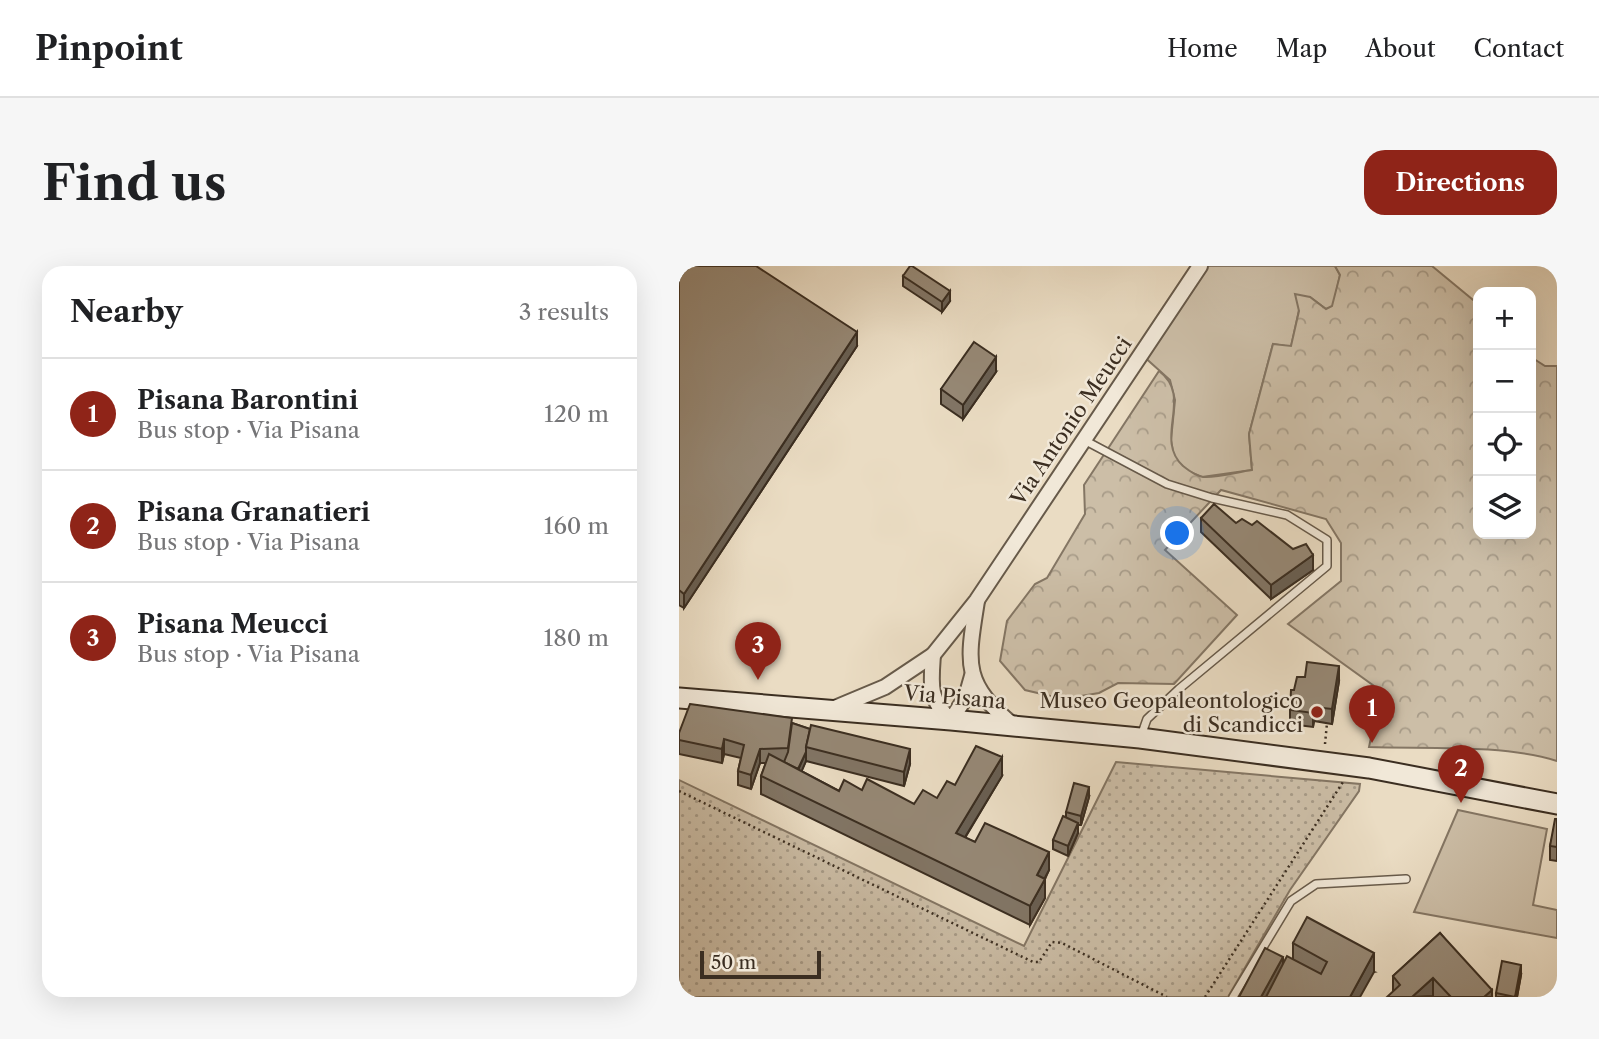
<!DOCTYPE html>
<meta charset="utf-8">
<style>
:root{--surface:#fff;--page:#f6f6f6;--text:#202124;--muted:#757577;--line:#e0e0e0;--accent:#8f2418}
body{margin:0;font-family:"Libre Caslon Text",serif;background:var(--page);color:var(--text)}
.controls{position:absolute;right:21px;top:21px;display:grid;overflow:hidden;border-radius:14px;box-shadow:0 7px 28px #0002}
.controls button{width:63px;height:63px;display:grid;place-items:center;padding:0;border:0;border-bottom:2px solid var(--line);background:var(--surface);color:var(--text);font:35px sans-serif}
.scale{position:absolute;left:21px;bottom:18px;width:121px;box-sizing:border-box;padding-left:7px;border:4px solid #3b2e21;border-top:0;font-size:19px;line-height:24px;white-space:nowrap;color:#3b2e21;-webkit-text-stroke:5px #f1e8d8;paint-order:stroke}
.you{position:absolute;left:499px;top:268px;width:24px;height:24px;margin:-18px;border:5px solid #fff;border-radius:50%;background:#1a73e8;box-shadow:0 0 0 10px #1a73e833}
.badge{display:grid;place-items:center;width:46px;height:46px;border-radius:50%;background:var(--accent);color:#fff;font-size:23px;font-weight:700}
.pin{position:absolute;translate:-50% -58px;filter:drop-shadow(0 2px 4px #0008)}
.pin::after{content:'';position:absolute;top:37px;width:24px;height:21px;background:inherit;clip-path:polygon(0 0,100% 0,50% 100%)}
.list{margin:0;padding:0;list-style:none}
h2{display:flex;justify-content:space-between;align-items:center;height:91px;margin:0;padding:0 28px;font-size:30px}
h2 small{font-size:23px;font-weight:400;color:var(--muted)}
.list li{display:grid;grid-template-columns:46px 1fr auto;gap:21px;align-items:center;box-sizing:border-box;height:112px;padding:0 28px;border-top:2px solid var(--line)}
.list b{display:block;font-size:26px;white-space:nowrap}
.list p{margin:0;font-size:23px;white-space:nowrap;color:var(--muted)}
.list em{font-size:23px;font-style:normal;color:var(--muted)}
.icon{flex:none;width:38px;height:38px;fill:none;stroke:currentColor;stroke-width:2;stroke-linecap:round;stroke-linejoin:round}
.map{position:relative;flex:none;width:878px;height:731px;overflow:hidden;border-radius:21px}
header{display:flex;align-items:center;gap:42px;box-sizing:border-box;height:98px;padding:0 35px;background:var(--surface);border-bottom:2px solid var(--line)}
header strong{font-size:33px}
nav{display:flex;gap:38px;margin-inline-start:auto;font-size:24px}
.intro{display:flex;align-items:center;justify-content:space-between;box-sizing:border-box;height:168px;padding:0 42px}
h1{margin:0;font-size:49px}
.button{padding:18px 32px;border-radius:21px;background:var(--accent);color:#fff;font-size:24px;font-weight:700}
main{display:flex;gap:42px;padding:0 42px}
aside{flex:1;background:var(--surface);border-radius:21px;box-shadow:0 7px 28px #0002}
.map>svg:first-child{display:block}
.green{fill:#ccbea7;stroke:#847664;stroke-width:2}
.forest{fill:url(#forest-crowns);stroke:#847664;stroke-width:2}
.park{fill:url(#park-dots);stroke:#847664;stroke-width:2}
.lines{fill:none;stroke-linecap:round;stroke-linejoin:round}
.service-casing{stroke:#675a4a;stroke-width:10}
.minor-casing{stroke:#675a4a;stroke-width:18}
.secondary-casing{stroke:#3b2e21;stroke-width:23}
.path{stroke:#3b2e21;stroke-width:2.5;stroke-dasharray:2 3.5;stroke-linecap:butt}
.service{stroke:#f1e8d8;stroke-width:7}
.minor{stroke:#f1e8d8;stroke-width:14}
.secondary{stroke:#f1e8d8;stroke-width:19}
.wall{fill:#817565;stroke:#3b2e21;stroke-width:2}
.shaded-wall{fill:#695f52;stroke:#3b2e21;stroke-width:2}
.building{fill:#968875;stroke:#3b2e21;stroke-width:2}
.poi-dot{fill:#8f2418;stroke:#f1e8d8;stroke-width:2.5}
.labels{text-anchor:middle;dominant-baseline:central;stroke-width:5;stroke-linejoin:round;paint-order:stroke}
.street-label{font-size:21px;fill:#3b2e21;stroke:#f1e8d8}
.poi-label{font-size:21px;fill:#3b2e21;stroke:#f1e8d8;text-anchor:end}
</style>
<header>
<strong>Pinpoint</strong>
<nav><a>Home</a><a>Map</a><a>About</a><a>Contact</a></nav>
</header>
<div class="intro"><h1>Find us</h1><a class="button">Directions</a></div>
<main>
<aside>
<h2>Nearby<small>3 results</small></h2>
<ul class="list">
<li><span class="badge">1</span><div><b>Pisana Barontini</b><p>Bus stop · Via Pisana</p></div><em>120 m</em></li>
<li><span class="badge">2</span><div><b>Pisana Granatieri</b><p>Bus stop · Via Pisana</p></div><em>160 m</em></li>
<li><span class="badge">3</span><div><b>Pisana Meucci</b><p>Bus stop · Via Pisana</p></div><em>180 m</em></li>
</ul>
</aside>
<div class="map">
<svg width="878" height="731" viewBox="0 0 878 731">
<defs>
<pattern id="forest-crowns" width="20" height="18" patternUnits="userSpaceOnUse" patternTransform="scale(1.75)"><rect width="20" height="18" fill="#ccbea7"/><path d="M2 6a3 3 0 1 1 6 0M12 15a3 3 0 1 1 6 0" fill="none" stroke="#a79b88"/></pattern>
<pattern id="park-dots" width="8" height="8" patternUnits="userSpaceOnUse" patternTransform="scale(1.75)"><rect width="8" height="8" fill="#ccbea7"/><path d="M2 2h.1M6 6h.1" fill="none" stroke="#a79b88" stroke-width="1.8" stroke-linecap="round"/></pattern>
</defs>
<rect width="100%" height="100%" fill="#eadcc3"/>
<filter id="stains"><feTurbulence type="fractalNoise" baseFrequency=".00286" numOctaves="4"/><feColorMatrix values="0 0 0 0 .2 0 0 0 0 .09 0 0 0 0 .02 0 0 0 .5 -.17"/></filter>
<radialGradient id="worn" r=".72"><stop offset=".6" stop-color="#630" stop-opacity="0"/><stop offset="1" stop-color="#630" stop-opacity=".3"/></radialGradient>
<g class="green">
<polygon points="521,0 656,0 661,9 654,41 647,43 631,31 620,44 612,81 594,78 570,168 573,204 523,211 509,205 495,192 492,174 496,134 491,114 462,88"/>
<polygon points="779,544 868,563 854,639 878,644 878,672 735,646"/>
</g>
<path class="forest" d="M656,0H753L799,38V268H852V91L866,100H878V495C824,478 747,483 690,481L702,425L609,358L662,315V277L647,253L542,224L486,284L558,349L495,418L439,417L420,427L384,433L346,424L321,395L328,355L356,318L368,312L406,248L405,219L480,105C515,131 474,172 504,200C509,204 517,210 524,211C539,212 558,206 573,204L570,168L594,78L612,80L620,45L616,28L631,31L647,43L653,40L661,9Z"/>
<polygon class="park" points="437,496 681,518 680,525 611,624 549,731 0,731 0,514 345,680"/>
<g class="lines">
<defs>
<g id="service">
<polyline points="405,174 488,218 533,232 608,249 648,274 648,300 500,423 468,453 462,470"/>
<polyline points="554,731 612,635 637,618 727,613"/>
</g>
<g id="minor">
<path d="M298,335C288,398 283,417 335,460"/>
<path d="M254,389C252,416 249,435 272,454L287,431L293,410"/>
<polyline points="151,444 206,421 254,389 298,334 521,0"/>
</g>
<polyline id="secondary" points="0,432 272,454 461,472 690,502 878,538"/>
</defs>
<use href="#service" class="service-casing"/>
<use href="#minor" class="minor-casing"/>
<use href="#secondary" class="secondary-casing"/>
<g class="path">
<polyline points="646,478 648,457"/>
<polyline points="0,525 354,696 360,696 373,676 383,677 488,731"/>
<polyline points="526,731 664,516"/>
</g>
<use href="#service" class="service"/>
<use href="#minor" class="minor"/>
<use href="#secondary" class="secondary"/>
</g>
<g class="wall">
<polygon points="0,0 178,80 5,342 0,339"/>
<polygon points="224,10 271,35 263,46 224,20"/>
<polygon points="317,106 284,153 262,138 262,123"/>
<polygon points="522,252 557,257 634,304 592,333 522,266"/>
<polygon points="660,415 653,458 635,455 634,461 611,458 611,444 615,424"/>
<polygon points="113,457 231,498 225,520 127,495 122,505 160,525 183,524 235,538 258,532 276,519 323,510 286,572 296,576 370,604 366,613 366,632 351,659 82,528 82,510 87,497 81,497 72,523 59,519 59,505 62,492 45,488 43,497 0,488 0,467"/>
<polygon points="410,531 402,559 399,559 399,567 389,590 374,583 374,574 387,552 387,546"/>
<polygon points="878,553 878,595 871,594 871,580"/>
<polygon points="761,667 813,731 755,731 714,726 714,710"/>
<polygon points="614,677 695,706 560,731 604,699 614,693"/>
<polygon points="842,709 838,731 817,731 817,727"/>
</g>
<g class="shaded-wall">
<polygon points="271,25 271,35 263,46 263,36"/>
<polygon points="178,66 178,80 5,342 5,328"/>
<polygon points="317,91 317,106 284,153 284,139"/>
<polygon points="634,289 634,304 592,333 592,319"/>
<polygon points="660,400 660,415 653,458 653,443"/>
<polygon points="635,441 635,455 634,461 634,447"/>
<polygon points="45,473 45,488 43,497 43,483"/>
<polygon points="81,483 81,497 72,523 72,509"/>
<polygon points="231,483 231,498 225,520 225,506"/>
<polygon points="127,486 127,495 116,521 116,511"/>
<polygon points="323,491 323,510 277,586 277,567"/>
<polygon points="410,521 410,531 402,559 402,550"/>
<polygon points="399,557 399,567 389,590 389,580"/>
<polygon points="370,586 370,604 358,627 358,609"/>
<polygon points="366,613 366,632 351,659 351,640"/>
<polygon points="695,687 695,706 681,731 671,731"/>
<polygon points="604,691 604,705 590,731 582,731"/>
<polygon points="842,699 842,709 838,731 836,731"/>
<polygon points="754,712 754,730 733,731"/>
<polygon points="813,724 813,731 805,731"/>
</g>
<g class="building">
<polygon points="0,0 77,0 178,66 5,328 0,324"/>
<polygon points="231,0 233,0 271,25 263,36 224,10"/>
<polygon points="295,76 317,91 284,139 262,123"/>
<polygon points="535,238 557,257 563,253 573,259 578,255 614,283 627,278 634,289 592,319 522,252"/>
<polygon points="628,396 660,400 653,443 635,441 634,447 611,444 612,424 615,424 618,411 626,411"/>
<polygon points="11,438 113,452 109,482 81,483 72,509 59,505 65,479 45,473 43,483 0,474 0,467"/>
<polygon points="113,457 131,463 127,481 127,486 119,503 105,496 109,486"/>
<polygon points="132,459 231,483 225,506 127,481"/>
<polygon points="297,480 323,491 277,567 296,576 306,557 370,586 358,609 366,613 351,640 82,510 90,488 160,525 165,514 183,524 188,513 235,538 244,524 258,532 268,515 276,519"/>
<polygon points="395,517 410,521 402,550 387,546"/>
<polygon points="384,550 399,557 389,580 374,574"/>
<polygon points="876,553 878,553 878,581 871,580"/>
<polygon points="628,651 695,687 671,731 587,731 608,690 642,708 648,696 614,677"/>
<polygon points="761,667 813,724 805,731 772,731 754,712 733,731 708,731 721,719 714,710"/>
<polygon points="586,682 604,691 582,731 560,731"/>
<polygon points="823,695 842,699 836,731 817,727"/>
</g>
<circle class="poi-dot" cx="638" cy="446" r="7"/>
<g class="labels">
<g class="street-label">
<text transform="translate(392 155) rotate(-56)">Via Antonio Meucci</text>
<text transform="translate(276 431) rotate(5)">Via Pisana</text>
</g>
<g class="poi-label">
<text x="624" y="434">Museo Geopaleontologico<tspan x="624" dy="24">di Scandicci</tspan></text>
</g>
</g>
<rect width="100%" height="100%" filter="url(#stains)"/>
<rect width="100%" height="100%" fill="url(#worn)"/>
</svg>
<div class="controls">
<button>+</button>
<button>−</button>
<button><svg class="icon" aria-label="locate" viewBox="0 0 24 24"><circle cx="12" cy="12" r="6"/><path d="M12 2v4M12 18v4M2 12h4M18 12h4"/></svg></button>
<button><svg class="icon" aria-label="layers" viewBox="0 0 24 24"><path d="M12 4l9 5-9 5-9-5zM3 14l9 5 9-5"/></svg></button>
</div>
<div class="scale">50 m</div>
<div class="you"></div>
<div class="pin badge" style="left:693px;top:477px">1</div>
<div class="pin badge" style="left:782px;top:537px">2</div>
<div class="pin badge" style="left:79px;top:414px">3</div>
</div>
</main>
